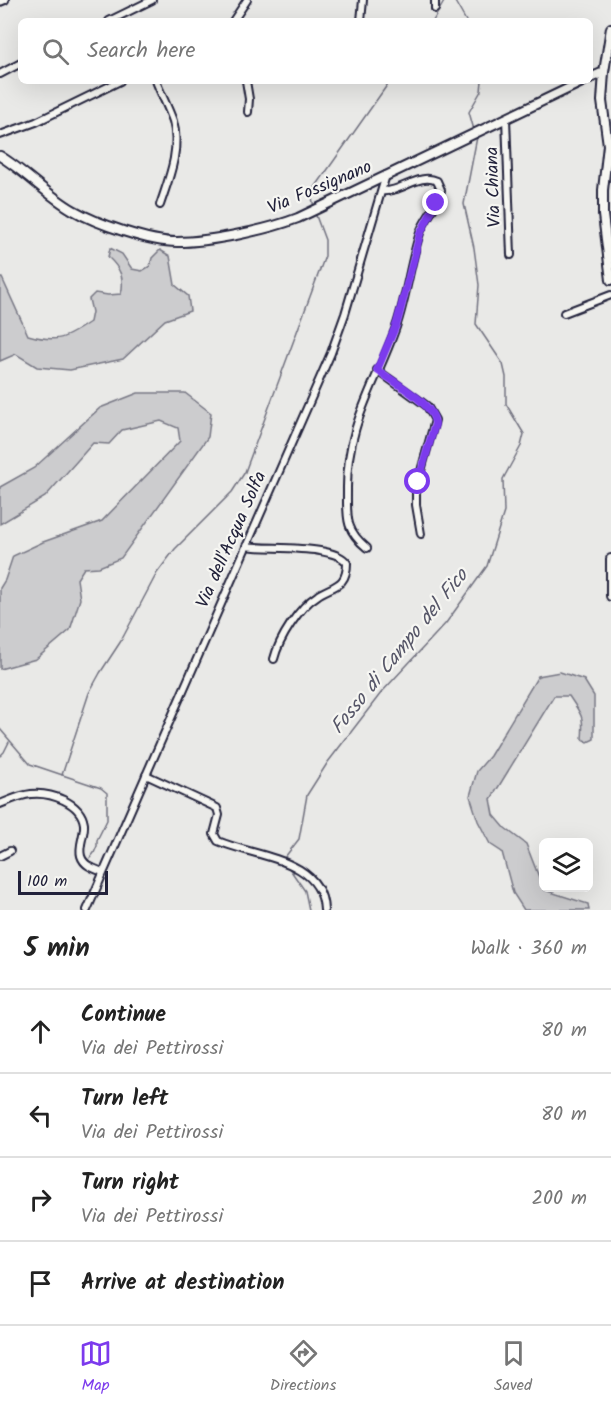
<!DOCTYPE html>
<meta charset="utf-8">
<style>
:root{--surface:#fff;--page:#f2f2f2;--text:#222;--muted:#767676;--line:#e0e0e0;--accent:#7c3aed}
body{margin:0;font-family:Kalam,sans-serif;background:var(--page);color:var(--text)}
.controls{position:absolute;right:18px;bottom:18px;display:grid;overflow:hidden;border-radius:9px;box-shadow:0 6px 24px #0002}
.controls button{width:54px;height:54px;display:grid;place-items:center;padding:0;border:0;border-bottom:2px solid var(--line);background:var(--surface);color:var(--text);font:30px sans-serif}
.scale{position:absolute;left:18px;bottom:15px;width:90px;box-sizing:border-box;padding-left:6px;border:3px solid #22223b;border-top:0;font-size:16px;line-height:21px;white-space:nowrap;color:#22223b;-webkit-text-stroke:4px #f6f6f2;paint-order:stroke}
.stop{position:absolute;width:18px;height:18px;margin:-14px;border:4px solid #7c3aed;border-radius:50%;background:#fff}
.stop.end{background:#7c3aed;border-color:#fff;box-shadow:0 2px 6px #0008}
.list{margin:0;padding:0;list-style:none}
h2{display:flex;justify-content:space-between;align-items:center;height:78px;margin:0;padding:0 24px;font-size:26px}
h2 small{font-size:20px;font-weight:400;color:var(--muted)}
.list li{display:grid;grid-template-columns:39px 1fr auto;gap:18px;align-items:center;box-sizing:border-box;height:84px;padding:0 24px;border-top:2px solid var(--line)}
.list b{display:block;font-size:22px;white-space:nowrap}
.list p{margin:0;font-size:20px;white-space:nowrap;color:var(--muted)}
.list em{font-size:20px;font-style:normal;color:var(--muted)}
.icon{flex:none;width:33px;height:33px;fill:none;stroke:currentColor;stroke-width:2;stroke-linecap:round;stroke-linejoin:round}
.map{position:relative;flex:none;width:611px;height:910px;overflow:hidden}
.search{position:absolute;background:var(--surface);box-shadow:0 6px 24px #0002;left:18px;right:18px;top:18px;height:66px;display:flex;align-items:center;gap:15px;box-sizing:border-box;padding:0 21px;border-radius:9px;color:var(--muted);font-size:22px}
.sheet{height:414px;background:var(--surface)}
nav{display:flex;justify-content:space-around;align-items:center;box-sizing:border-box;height:84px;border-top:2px solid var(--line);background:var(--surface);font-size:16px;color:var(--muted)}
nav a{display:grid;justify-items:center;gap:3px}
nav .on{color:var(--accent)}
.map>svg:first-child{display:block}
.green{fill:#ccccce;stroke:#777784;stroke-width:1.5}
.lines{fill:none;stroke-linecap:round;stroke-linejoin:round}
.stream{stroke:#71717f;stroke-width:1.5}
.minor-casing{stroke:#22223b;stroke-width:10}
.tertiary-casing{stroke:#22223b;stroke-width:12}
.minor{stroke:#f6f6f2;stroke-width:6}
.tertiary{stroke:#f6f6f2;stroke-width:8}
.route{stroke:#7c3aed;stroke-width:8}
.labels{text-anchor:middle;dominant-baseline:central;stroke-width:4.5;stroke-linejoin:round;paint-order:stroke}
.street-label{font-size:18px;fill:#22223b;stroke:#f6f6f2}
.water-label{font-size:20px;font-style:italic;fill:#565668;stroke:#f6f6f2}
</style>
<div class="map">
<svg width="611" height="910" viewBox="0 0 611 910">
<rect width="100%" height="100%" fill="#e9e9e7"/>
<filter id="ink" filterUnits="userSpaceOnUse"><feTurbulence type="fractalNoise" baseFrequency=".0167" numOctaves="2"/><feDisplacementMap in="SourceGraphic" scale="12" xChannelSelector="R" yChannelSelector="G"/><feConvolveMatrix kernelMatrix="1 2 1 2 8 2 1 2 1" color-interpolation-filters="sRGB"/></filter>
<g filter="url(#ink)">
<g class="green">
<path d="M110,248L122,254L132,269L142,271L150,266L152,258L160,250L170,256L175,285L188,296L190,311L165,320L123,359L70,370L37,367L16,354L0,361V278H2L28,335C57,343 65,339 90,322L92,312L89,299L95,293L108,295L121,294C125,278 120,268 108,257Z"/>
<polygon points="138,393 185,393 211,413 208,437 121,558 99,567 84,568 77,579 80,599 70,630 36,659 0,669 0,588 5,580 13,556 43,542 102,521 180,441 178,428 161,421 122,430 109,444 93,443 45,497 0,524 0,487 34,468 100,408"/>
<path d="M560,672L584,680L594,696V739L588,742L582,739C584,715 582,716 569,696H554L491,799L494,815L505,828L526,844L544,890L588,904L589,910H524L513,893L502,852L490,844L478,821L470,796L477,771L490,756L538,676Z"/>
</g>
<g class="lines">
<g class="stream">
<polyline points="454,0 466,21"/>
<polyline points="433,21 445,0"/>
<polyline points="474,130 469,112 481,91 482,81"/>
<polyline points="314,208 312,197 314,189 390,81"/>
<polyline points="0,729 30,764 101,788 107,793 107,820 97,840 97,846 94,853 90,858"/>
<polyline points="0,756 4,752 9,742"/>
<polyline points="62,775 89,693 100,673 121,641 157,573 175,549 232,492 245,472 325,256 325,240 315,213"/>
<polyline points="285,857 299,839 307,795 328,762 381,693 446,623 487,566 504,512 503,479 521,446 524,434 506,404 506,377 503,364 476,324 479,285 474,248 464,204 477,137"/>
<polyline points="289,868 305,891 309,910"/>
</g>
<defs>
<g id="minor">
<polyline points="0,2 5,0"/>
<polyline points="435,9 435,0"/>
<polyline points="109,21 152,0"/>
<polyline points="233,21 247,0"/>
<polyline points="361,21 363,0"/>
<polyline points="0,74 21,63"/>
<path d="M156,81C161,94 168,107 173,121C181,150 169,178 160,205"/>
<polyline points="246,81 249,99 248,112"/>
<polyline points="506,118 511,255"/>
<polyline points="0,135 36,122 120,81"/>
<polyline points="564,313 611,295"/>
<polyline points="377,370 427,406 435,420 416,489 416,505 421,534"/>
<path d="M246,546C268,550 335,544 347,563C347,569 346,576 342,581C336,588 324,590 317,596C299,607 279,639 274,659"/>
<path d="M367,548C345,530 347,518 347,491C346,424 375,387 396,327C407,296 410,261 421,230C427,216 439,204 441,190L437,181C419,172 401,193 382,191"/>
<path d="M146,775L217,808L219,815L214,834L218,841C255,857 322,858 324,910"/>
<path d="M0,804C10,800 21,795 31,794C50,792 81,802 84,824C85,834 78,846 81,856C84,866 95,869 103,872"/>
<polyline points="0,856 10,851"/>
<polyline points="87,910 331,353 345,314 386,175"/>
</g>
<g id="tertiary">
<polyline points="604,72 602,101 608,145 603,190 603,215 611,280"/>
<polyline points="590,78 604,72 611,28"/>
<path d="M0,156C26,172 47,195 73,210C97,224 150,242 177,242C210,242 267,230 298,218L584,81"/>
<polyline points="611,559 611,596"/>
</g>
</defs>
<use href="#minor" class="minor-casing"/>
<use href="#tertiary" class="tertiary-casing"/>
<use href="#minor" class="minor"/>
<use href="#tertiary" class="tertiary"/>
</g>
</g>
<g class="lines" filter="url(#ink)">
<path class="route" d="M418,482L435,424C435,404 393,381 377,370L397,323L420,234L436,203"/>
</g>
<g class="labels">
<g class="street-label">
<text transform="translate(494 187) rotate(-92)">Via Chiana</text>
<text transform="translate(320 188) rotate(-23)">Via Fossignano</text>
<text transform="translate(232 540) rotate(-66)">Via dell'Acqua Solfa</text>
</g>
<g class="water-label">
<text transform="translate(400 652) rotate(-51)">Fosso di Campo del Fico</text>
</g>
</g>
</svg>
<div class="controls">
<button><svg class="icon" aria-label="layers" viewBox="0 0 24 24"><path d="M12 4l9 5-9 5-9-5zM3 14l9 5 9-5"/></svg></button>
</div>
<div class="scale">100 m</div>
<div class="stop" style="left:418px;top:482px"></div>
<div class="stop end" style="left:436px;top:203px"></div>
<div class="search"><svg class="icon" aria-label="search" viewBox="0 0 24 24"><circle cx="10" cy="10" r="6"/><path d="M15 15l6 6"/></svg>Search here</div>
</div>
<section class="sheet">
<h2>5 min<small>Walk · 360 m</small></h2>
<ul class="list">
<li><svg class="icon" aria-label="ahead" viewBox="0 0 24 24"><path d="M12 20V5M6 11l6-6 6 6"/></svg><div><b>Continue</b><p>Via dei Pettirossi</p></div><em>80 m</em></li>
<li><svg class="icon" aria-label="left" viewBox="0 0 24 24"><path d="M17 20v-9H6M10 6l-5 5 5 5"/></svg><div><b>Turn left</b><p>Via dei Pettirossi</p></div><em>80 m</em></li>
<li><svg class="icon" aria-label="right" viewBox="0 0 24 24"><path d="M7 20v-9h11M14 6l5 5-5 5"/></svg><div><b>Turn right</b><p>Via dei Pettirossi</p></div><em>200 m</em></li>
<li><svg class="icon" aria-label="arrive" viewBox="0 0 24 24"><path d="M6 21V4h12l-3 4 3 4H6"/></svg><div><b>Arrive at destination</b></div></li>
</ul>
</section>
<nav>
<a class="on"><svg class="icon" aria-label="map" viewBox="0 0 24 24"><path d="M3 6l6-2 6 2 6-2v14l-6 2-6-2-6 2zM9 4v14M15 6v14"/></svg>Map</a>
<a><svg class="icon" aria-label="directions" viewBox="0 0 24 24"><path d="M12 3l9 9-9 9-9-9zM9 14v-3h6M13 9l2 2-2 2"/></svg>Directions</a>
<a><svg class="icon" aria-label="saved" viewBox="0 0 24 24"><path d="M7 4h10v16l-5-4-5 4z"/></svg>Saved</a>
</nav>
